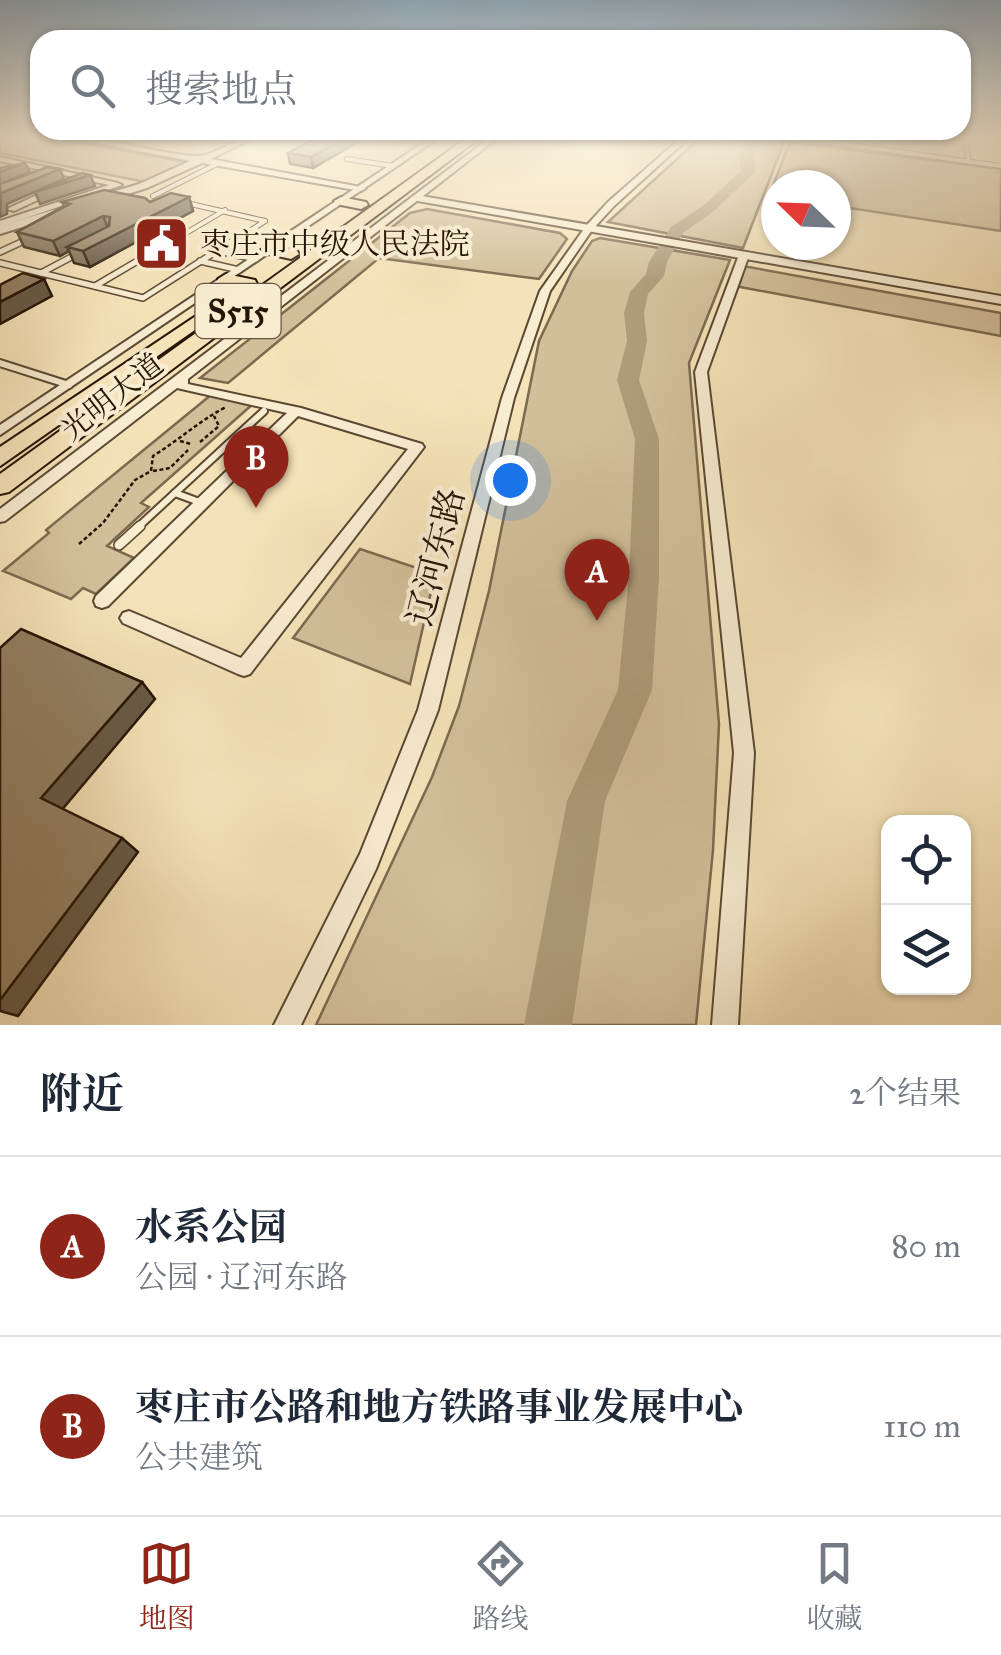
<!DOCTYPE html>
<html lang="zh">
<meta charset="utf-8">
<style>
:root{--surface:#fff;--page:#f2f2f3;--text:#1f2937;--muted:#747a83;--line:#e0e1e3;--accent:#8f2418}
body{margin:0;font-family:"IM FELL Great Primer","Noto Serif SC",serif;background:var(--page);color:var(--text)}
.controls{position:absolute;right:30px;bottom:30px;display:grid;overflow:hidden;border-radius:20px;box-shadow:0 2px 8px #0004}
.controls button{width:90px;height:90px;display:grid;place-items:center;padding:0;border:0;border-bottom:2px solid var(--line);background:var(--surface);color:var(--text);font:50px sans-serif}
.compass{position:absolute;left:761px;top:170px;width:90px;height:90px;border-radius:50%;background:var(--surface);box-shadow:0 2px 8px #0004;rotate:293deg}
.you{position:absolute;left:510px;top:480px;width:35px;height:35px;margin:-25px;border:8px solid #fff;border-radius:50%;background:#1a73e8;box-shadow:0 0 0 15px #1a73e833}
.badge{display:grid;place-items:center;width:65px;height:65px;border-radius:50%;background:var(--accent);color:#fff;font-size:32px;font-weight:700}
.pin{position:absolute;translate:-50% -82px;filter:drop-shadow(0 2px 5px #0008)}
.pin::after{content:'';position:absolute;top:52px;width:35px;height:30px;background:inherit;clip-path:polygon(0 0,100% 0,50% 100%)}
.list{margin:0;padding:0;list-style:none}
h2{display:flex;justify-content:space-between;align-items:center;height:130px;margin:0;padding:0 40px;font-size:42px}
h2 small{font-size:32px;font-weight:400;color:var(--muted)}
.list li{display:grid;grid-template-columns:65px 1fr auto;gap:30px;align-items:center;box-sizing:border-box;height:180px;padding:0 40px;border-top:2px solid var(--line)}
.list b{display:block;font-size:38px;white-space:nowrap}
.list p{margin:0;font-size:32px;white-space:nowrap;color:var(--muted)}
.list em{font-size:32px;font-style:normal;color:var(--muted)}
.icon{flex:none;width:55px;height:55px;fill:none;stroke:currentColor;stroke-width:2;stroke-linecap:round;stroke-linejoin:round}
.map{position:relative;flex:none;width:1001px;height:1025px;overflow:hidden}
.search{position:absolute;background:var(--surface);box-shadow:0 2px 8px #0004;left:30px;right:30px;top:30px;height:110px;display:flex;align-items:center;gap:25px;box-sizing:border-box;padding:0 35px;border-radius:30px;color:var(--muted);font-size:38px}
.sheet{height:490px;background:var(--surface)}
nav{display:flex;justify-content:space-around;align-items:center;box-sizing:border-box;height:140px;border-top:2px solid var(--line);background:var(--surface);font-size:28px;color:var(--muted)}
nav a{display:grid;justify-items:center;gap:5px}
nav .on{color:var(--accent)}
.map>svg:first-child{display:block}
.green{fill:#d2bf9a;stroke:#7c6a50;stroke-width:2.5}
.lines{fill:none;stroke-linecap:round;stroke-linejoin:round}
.river{fill:#af9c7b;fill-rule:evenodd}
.service-far3-casing{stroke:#5a4832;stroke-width:6}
.service-far2-casing{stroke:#5a4832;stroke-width:8}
.service-far1-casing{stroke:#5a4832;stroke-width:10}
.service-casing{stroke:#5a4832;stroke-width:12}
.minor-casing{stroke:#5a4832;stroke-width:4}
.tertiary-casing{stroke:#5a4832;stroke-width:4}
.primary-casing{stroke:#261405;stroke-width:4}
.path{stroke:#261405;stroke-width:2.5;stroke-dasharray:4 2.5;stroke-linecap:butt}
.service-far3{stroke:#f8ecd1;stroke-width:4}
.service-far2{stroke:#f8ecd1;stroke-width:5}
.service-far1{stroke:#f8ecd1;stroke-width:6}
.service{stroke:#f8ecd1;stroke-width:9}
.minor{fill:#f8ecd1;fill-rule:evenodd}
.tertiary{fill:#f8ecd1;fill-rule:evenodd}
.primary{fill:#f5e2b8;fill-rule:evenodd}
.wall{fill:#7e6d54;stroke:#261405;stroke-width:2.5}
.shaded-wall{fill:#665945;stroke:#261405;stroke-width:2.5}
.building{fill:#927f62;stroke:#261405;stroke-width:2.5}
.labels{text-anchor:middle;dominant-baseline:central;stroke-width:8;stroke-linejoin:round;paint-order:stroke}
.far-poi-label{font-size:30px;fill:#261405;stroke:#f8ecd1;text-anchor:start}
.far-street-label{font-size:30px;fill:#261405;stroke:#f8ecd1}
.shield{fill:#f8ecd1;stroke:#655542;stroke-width:2.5}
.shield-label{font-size:32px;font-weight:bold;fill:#261405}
.street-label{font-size:35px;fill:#261405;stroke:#f8ecd1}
</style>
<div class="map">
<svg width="1001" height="1025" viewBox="0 0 1001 1025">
<rect width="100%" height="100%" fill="#f5e2b8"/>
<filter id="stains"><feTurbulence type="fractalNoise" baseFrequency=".002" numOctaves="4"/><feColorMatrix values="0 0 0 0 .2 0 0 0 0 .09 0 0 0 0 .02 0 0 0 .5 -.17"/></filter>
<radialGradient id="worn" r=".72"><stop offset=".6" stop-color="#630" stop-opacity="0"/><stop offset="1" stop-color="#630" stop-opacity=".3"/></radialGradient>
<g class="green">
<polygon points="0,137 49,137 191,163 145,182 0,153"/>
<polygon points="701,137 786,137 743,248 608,222"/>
<polygon points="790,142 1001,169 1001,231 836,206 836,185 776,185 776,197 769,196"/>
<polygon points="427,209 560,233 567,239 539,279 379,258 228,383 200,378 410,213"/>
<polygon points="600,238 730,260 689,363 719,724 713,850 696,1025 316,1025 432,777 459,706 489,591 539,341 572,271 592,241"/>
<polygon points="743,266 1001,313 1001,336 735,286"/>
<polygon points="217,390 254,403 141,503 149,507 107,546 134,558 96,594 83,588 71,599 3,571 49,533 46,530"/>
<polygon points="360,549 435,574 410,684 293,638"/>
</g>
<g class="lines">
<polygon class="river" points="752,137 765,137 753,156 755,172 714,211 683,233 667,262 664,276 648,294 644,313 647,341 639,380 659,439 659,576 652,690 605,801 572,1025 524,1025 567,801 618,690 629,576 635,439 617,380 627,341 624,313 630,292 646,274 649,262 671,227 704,205 741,171 739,156"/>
<defs>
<g id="service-far3">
<polyline points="792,137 1001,166"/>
<polyline points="1000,137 1001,142"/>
<polyline points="965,139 969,162"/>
<polyline points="347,159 393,166"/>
<polyline points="153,196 219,163"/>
<polyline points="182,202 265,221"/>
<polyline points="181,236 225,210"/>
<polyline points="242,236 265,221"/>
</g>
<g id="service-far2">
<polyline points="218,251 256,259"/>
<polyline points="0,252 28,239"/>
<polyline points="200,261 239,270"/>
<polyline points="0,263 143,298 245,233"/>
<polyline points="41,273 77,254"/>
<polyline points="95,286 185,233"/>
</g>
<g id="service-far1">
<polyline points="0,363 69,385"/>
<polyline points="246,428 271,435"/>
<polyline points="175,493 202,503"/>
<polyline points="137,528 264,411"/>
</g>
<polyline id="service" points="119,545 140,526"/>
<g id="minor">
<polygon points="432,137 440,137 0,435 0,425"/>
<polygon points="491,137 499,137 188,379 188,384 301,408 422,444 424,447 250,674 244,676 238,674 123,623 120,618 123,613 129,611 241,658 408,449 298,416 108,606 102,608 96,606 94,601 96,596 287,413 177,388 5,521 0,522 0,509"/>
<polygon points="682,137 690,137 614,206 592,230 550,291 514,398 438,710 376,869 301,1025 274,1025 360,854 418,710 502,398 540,291 586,226 608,202"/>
<polygon points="0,157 118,183 122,185 0,227 0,221 109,185 0,161"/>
<polygon points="50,189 57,191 14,211 7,209"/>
<polygon points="744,252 749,255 707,372 754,753 738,1025 712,1025 734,753 695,372 739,255"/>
</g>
<g id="tertiary">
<path d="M67,137C110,137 152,153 195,156C215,157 234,137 255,137L211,159L366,188L361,191L202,163L147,188L0,234V226L139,184L190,161Z"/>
<polygon points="416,195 1001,296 1001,304 412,200 411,198"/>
</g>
<g id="primary">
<polygon points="468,137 481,137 9,492 0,494 0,474"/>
<polygon points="341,197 366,202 368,205 361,209 336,204 334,201"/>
<polygon points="269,245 297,251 299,254 291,259 264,253 261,250"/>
<polygon points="226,274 255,280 257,284 249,289 220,283 218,279"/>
<polygon points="196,316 202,317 202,325 0,466 0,447"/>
</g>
</defs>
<use href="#service-far3" class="service-far3-casing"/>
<use href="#service-far2" class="service-far2-casing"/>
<use href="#service-far1" class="service-far1-casing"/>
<use href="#service" class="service-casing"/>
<use href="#minor" class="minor-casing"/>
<use href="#tertiary" class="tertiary-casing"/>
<use href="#primary" class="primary-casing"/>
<g class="path">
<polyline points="180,441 191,444"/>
<polyline points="200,442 219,426 214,416"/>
<polyline points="153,471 170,468 188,450"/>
<path d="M79,544L103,523L135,480L151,471L153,456C179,440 199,421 226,407"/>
</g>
<use href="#service-far3" class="service-far3"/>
<use href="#service-far2" class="service-far2"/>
<use href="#service-far1" class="service-far1"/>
<use href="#service" class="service"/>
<use href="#minor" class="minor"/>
<use href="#tertiary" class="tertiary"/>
<use href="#primary" class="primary"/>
</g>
<g class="wall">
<polygon points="358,142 313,168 290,164 288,153"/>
<polygon points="189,197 193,211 90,267 74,263 69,251 60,256 24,247 17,232 64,206 62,202 150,202"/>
</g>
<g class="shaded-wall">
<polygon points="347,137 357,137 358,142 313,168 311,157"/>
<polygon points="25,163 30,172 0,184 0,172"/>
<polygon points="60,169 64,179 7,204 7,214 0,217 1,193"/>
<polygon points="90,175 95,186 40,204 35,192"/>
<polygon points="189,197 193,211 90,267 83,251"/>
<polygon points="103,216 109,230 67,247 69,251 60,256 53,241"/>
<polygon points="44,279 52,296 0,324 0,302"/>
<polygon points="142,682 155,699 60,812 41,798"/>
<polygon points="122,838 138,852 18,1016 0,1011 0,1000"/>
</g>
<g class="building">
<polygon points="318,137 347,137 311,157 288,153"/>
<polygon points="25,163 0,172 0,168"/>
<polygon points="48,167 60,169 1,193 0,204 0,184"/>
<polygon points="82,173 90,175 35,192"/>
<polygon points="104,190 145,198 150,202 171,193 189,197 83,251 67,247 109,226 110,217 103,216 53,241 17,232 70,204 62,202"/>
<polygon points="23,273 44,279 0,302 0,285"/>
<polygon points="21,629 142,682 41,798 122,838 0,1000 0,648"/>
</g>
<linearGradient id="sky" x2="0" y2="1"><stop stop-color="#91aabc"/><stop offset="0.49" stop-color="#faf2df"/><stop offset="1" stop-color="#faf2df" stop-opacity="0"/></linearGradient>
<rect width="1001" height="281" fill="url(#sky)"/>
<defs>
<symbol id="civic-square" viewBox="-11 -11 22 22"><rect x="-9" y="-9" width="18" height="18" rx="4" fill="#8f2418" stroke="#f8ecd1"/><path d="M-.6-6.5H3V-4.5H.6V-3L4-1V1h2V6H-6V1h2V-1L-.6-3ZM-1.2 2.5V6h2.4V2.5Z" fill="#fff"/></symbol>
</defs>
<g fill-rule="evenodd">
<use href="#civic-square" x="130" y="212" width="63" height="63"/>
</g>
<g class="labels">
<g class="far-poi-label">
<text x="200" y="244">枣庄市中级人民法院</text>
</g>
<g class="far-street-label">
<text transform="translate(112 397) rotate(-38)">光明大道</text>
</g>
<rect class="shield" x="195.5" y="284" width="85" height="54" rx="8"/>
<g class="shield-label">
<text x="238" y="311">S515</text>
</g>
<g class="street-label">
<text transform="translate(436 557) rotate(-76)">辽河东路</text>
</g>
</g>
<rect width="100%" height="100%" filter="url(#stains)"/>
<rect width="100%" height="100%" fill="url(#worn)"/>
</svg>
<div class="controls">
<button><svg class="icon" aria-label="locate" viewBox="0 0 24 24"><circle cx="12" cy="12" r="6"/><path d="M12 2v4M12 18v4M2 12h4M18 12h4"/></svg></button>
<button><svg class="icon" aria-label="layers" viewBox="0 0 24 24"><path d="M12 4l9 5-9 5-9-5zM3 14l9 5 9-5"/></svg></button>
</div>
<svg class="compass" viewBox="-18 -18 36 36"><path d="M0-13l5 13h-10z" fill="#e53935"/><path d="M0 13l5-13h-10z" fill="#747a83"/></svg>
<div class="you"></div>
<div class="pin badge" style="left:597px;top:621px">A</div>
<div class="pin badge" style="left:256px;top:508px">B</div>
<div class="search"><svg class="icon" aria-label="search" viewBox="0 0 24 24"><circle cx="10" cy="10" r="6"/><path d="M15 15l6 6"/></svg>搜索地点</div>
</div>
<section class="sheet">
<h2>附近<small>2个结果</small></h2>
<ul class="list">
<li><span class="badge">A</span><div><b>水系公园</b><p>公园 · 辽河东路</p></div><em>80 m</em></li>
<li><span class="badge">B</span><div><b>枣庄市公路和地方铁路事业发展中心</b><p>公共建筑</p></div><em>110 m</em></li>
</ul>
</section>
<nav>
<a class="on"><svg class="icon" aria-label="map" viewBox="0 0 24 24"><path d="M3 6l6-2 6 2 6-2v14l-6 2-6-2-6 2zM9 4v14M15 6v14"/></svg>地图</a>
<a><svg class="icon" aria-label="directions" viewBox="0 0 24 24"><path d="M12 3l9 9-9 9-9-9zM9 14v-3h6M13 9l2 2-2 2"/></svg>路线</a>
<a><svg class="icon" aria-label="saved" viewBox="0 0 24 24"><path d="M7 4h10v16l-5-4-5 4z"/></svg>收藏</a>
</nav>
